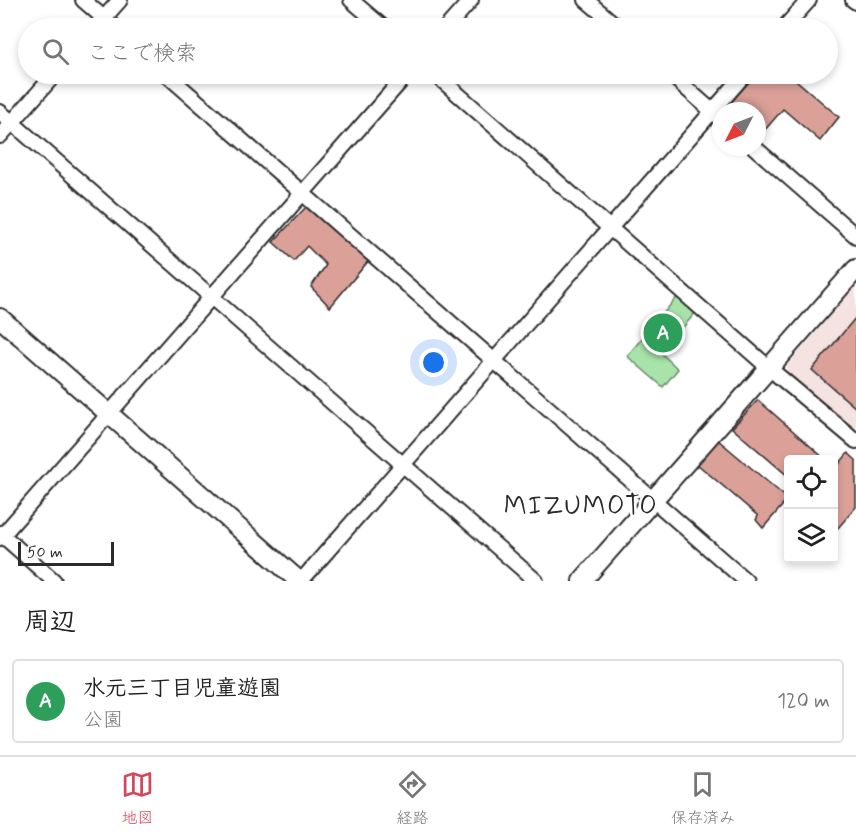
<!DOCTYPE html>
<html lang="ja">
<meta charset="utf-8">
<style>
:root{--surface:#fff;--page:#f2f2f2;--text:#222;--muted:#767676;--line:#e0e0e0;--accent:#d1495b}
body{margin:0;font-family:Mynerve,"Klee One",sans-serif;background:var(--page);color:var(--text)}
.controls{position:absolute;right:18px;bottom:18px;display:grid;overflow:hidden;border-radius:6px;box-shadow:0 3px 9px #0003}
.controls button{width:54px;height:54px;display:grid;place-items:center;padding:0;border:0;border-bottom:2px solid var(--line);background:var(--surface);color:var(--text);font:30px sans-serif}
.compass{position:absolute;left:712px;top:102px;width:54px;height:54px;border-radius:50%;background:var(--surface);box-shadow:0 3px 9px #0003;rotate:228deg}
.scale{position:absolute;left:18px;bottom:15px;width:96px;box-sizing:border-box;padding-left:6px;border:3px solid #2b2b2b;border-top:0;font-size:16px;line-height:21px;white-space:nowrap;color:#2b2b2b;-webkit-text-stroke:4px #fff;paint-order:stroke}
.you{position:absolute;left:434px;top:363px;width:21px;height:21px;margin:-15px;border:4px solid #fff;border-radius:50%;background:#1a73e8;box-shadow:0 0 0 9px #1a73e833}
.badge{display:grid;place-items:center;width:39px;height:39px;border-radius:50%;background:var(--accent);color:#fff;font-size:20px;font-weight:700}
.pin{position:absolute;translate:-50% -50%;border:3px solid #fff;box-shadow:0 2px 6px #0006}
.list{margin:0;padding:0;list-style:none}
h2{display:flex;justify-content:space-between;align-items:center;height:78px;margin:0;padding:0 24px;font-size:26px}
h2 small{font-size:20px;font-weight:400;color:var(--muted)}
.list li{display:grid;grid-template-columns:39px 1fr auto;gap:18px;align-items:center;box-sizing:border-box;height:84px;margin:0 12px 12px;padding:0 12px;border:2px solid var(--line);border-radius:6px}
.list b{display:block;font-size:22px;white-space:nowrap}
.list p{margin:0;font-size:20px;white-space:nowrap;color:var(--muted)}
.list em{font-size:20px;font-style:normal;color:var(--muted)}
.icon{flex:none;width:33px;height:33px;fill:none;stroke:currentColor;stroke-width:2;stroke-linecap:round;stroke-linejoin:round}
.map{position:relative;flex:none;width:856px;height:581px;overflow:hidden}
.search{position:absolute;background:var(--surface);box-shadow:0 3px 9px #0003;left:18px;right:18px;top:18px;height:66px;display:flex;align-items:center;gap:15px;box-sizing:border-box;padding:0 21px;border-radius:33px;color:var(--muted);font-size:22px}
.sheet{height:174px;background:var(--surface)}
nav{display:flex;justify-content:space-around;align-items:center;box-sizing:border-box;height:84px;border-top:2px solid var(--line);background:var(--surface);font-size:16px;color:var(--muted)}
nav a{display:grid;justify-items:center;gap:3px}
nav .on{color:var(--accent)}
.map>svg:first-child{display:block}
.built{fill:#f4e3e0}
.green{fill:#a8e4aa;stroke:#6a886a;stroke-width:1.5}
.building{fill:#dba199;stroke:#2b2b2b;stroke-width:1.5}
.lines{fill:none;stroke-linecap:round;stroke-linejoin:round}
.minor-casing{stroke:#2b2b2b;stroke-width:18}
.tertiary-casing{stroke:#2b2b2b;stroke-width:22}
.minor{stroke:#fff;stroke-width:14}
.tertiary{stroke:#fff;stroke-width:18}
.labels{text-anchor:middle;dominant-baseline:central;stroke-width:5;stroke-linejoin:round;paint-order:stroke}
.quarter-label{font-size:26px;letter-spacing:1.5px;fill:#2b2b2b;stroke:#fff}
</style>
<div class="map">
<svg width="856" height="581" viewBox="0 0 856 581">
<rect width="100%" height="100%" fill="#fff"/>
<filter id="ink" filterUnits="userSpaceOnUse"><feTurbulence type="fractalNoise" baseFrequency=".0167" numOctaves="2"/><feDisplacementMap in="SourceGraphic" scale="12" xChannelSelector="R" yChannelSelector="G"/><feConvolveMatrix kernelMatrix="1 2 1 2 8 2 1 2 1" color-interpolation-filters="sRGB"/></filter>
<g filter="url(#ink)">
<polygon class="built" points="856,285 856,434 787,374 787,366"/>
<polygon class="green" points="678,296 696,312 661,353 678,369 663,387 627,356"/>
<g class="building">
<polygon points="752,74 789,74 839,117 820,141 783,109 757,139 757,111 720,111"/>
<polygon points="307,206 370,259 330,307 311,287 326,265 307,246 294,261 273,242"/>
<polygon points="856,317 856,408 812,370"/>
<polygon points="758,400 826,460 788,460 788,476 732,428"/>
<polygon points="717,439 788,499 763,528 756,520 758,516 697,464"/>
<polygon points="848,453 856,460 856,507 838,528 834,524 834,466 836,468"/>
</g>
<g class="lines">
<defs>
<g id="minor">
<polyline points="83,0 115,28"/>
<polyline points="351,0 384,28"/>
<polyline points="586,0 619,28"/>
<polyline points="853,0 856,2"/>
<polyline points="95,28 120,0"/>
<polyline points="446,28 471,0"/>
<polyline points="784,28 809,0"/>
<polyline points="166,74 746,581"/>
<polyline points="435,74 769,368 856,441"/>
<polyline points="670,74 721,119"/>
<polyline points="0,112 536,581"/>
<polyline points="0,136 55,74"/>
<polyline points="754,147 856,236"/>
<polyline points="0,533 54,581"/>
<polyline points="0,538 407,74"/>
<polyline points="301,581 745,74"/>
</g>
<g id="tertiary">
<polyline points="0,318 299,581"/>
<polyline points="582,581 856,269"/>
</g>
</defs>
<use href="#minor" class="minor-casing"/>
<use href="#tertiary" class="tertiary-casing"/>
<use href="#minor" class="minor"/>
<use href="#tertiary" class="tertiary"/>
</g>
</g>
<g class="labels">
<g class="quarter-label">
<text x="581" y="507">MIZUMOTO</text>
</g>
</g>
</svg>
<div class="controls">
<button><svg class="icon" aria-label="locate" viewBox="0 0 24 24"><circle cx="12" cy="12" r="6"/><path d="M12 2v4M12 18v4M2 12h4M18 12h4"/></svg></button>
<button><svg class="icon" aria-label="layers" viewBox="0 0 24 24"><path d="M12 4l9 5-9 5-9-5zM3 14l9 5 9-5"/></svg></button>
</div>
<svg class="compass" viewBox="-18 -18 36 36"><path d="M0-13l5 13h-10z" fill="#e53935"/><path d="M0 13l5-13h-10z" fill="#767676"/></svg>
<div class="scale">50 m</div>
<div class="you"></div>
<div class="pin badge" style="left:663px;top:333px;background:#2e9e5b">A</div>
<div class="search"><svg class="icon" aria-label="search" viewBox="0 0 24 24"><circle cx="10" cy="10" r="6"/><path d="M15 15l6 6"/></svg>ここで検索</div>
</div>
<section class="sheet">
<h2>周辺<small></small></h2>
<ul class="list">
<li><span class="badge" style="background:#2e9e5b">A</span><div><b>水元三丁目児童遊園</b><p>公園</p></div><em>120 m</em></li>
</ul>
</section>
<nav>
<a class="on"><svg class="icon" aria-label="map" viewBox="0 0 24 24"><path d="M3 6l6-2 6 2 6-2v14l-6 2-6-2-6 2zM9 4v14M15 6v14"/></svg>地図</a>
<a><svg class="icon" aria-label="directions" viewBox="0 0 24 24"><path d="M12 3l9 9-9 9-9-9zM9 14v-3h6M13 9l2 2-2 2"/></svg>経路</a>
<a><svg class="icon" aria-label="saved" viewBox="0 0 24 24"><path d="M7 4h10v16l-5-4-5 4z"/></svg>保存済み</a>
</nav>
